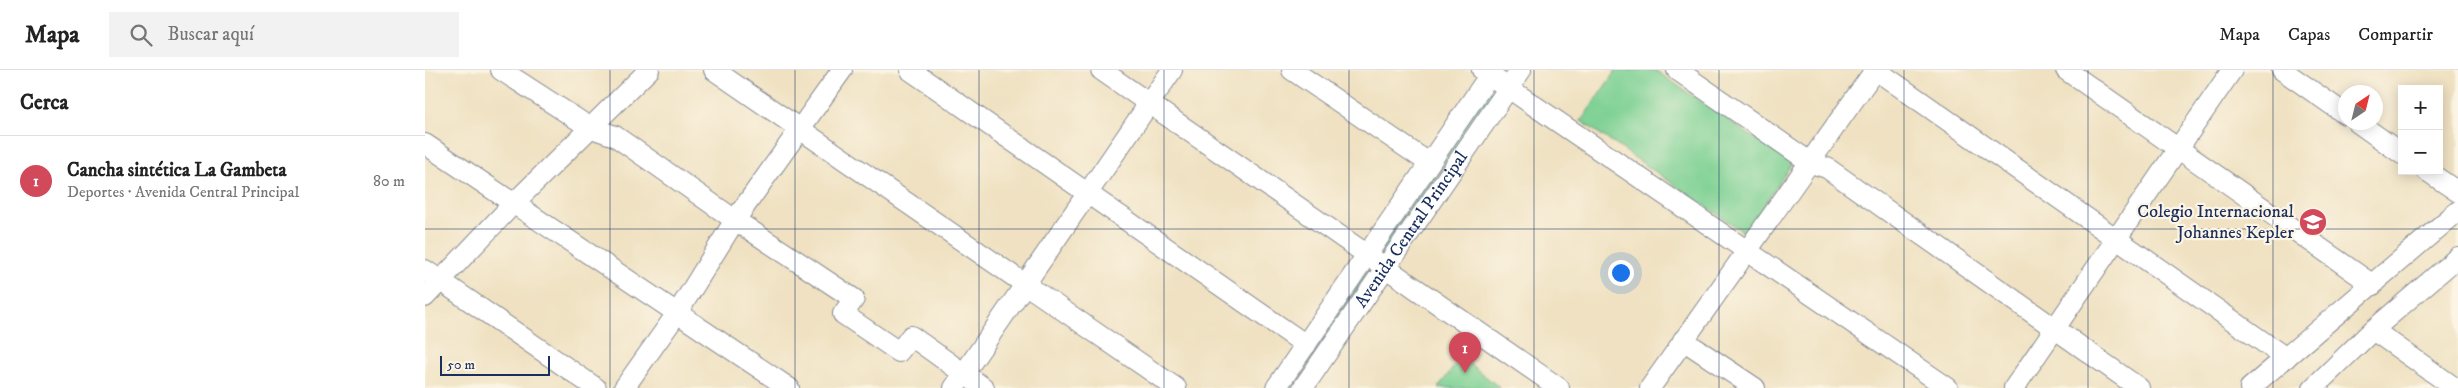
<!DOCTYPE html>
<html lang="es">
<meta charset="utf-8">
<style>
:root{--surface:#fff;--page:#f2f2f2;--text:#222;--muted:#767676;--line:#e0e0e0;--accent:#d1495b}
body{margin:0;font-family:"IM FELL DW Pica",serif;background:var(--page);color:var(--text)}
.controls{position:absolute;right:15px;top:15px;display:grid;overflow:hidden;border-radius:0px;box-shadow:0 2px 12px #0003}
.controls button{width:45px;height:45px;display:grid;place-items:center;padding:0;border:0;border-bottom:1px solid var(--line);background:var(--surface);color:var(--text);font:25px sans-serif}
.compass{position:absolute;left:1913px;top:15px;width:45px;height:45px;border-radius:50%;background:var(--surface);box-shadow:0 2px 12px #0003;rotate:35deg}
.scale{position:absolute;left:15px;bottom:12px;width:110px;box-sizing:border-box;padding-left:5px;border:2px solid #1b2f5e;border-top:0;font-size:14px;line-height:18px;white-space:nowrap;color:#1b2f5e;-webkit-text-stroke:4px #fcf5e5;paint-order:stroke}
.you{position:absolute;left:1195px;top:202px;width:18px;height:18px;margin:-12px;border:4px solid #fff;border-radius:50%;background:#1a73e8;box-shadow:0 0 0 8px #1a73e833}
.badge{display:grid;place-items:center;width:32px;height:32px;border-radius:50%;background:var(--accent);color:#fff;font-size:16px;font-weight:700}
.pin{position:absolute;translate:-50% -41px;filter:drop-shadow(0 1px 2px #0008)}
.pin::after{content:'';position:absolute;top:26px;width:18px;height:15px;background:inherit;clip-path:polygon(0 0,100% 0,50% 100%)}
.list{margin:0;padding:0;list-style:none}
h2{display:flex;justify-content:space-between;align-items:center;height:65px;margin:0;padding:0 20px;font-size:21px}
h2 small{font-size:16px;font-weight:400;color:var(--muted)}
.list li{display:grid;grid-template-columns:32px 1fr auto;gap:15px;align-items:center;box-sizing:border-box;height:90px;padding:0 20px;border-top:1px solid var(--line)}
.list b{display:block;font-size:19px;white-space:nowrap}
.list p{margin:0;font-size:16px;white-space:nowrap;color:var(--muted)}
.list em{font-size:16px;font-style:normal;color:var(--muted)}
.icon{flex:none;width:28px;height:28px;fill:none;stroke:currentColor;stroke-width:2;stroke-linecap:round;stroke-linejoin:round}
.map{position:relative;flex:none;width:2033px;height:318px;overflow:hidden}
header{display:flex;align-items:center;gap:30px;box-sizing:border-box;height:70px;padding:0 25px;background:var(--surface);border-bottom:1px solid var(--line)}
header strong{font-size:24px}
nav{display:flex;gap:28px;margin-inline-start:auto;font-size:18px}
.search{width:350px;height:45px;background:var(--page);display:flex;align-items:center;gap:12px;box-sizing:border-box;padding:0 18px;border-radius:0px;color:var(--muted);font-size:19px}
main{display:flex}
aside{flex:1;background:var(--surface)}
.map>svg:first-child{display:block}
.green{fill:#7cd093;stroke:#4c8078}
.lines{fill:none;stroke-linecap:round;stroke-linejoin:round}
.minor-casing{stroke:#858890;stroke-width:22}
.minor{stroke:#fff;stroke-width:20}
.grid{fill:none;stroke:#1b2f5e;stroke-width:1;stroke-opacity:0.55}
.labels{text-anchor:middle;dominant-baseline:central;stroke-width:4.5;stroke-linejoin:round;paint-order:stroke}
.poi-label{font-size:18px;fill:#1b2f5e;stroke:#fcf5e5;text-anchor:end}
.street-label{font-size:18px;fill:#1b2f5e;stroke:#fcf5e5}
</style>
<header>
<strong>Mapa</strong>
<div class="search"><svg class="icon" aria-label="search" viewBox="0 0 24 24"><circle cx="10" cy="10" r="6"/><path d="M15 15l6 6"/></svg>Buscar aquí</div>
<nav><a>Mapa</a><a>Capas</a><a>Compartir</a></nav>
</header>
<main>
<aside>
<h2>Cerca<small></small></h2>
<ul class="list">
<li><span class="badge">1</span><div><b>Cancha sintética La Gambeta</b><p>Deportes · Avenida Central Principal</p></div><em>80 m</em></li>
</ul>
</aside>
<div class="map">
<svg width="2033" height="318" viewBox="0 0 2033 318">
<rect width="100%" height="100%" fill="#fcf5e5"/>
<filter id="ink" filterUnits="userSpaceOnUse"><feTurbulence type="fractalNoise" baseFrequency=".02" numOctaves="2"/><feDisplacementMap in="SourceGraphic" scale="10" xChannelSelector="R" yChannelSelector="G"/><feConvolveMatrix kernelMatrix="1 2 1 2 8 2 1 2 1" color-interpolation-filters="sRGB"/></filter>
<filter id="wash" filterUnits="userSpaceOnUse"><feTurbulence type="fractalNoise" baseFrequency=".0096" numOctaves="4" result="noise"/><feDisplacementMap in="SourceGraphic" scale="20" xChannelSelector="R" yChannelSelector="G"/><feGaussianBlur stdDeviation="1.12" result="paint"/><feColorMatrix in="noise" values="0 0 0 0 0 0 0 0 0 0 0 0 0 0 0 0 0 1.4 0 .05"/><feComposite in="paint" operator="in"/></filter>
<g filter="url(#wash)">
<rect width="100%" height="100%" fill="#efe1c1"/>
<g class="green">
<polygon points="1191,0 1230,0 1367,94 1320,163 1156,51"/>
<polygon points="1065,18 1071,22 960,184 955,180"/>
<polygon points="943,199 947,202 867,318 860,318"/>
<polygon points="1036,287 1075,318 1013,318"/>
</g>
</g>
<g filter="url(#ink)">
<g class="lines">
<defs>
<g id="minor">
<polyline points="76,0 164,57 190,66 310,150 429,229 418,244 474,282 486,266 559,318"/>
<polyline points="289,0 751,318"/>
<polyline points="485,0 881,275"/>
<polyline points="676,0 1134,318"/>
<polyline points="867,0 1004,93"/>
<polyline points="1057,0 1523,318"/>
<polyline points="1252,0 1386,93 1402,98 1714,318"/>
<polyline points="1451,0 1861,288"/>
<polyline points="1641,0 1948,215"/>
<polyline points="1857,0 1920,44"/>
<polyline points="1932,52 1977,84"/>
<polyline points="0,74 364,318"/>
<polyline points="2002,101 2033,122"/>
<polyline points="0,200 171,318"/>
<polyline points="0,227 88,134 224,0"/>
<polyline points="1948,260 2030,318"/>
<polyline points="1258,270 1330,318"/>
<polyline points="199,318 253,242 310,150 417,0"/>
<polyline points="529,318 747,0"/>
<polyline points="851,318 1068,0"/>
<path id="s1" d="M878,318L1096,0"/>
<polyline points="1225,318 1450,0"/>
<polyline points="1589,318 1807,0"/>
<polyline points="1825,318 2033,141"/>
<polyline points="1888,318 1948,260 2033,187"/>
</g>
</defs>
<use href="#minor" class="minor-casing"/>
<use href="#minor" class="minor"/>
</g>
</g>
<path class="grid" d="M185,0V318M370,0V318M554,0V318M739,0V318M924,0V318M1109,0V318M1294,0V318M1479,0V318M1663,0V318M1848,0V318M0,159H2033"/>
<defs>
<symbol id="school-disc" viewBox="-11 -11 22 22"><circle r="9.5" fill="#d1495b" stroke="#fcf5e5"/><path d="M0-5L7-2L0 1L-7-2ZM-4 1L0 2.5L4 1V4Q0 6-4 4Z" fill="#fff"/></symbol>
</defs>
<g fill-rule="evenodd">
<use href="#school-disc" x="1872" y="136" width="32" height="32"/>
</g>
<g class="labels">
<g class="poi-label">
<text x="1869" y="142">Colegio Internacional<tspan x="1869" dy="21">Johannes Kepler</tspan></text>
</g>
<g class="street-label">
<text stroke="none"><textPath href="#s1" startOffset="192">Avenida Central Principal</textPath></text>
</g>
</g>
</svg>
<div class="controls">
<button>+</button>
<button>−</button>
</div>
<svg class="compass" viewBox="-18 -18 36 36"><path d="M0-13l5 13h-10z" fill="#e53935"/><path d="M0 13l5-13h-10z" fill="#767676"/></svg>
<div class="scale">50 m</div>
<div class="you"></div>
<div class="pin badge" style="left:1040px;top:303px">1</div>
</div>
</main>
